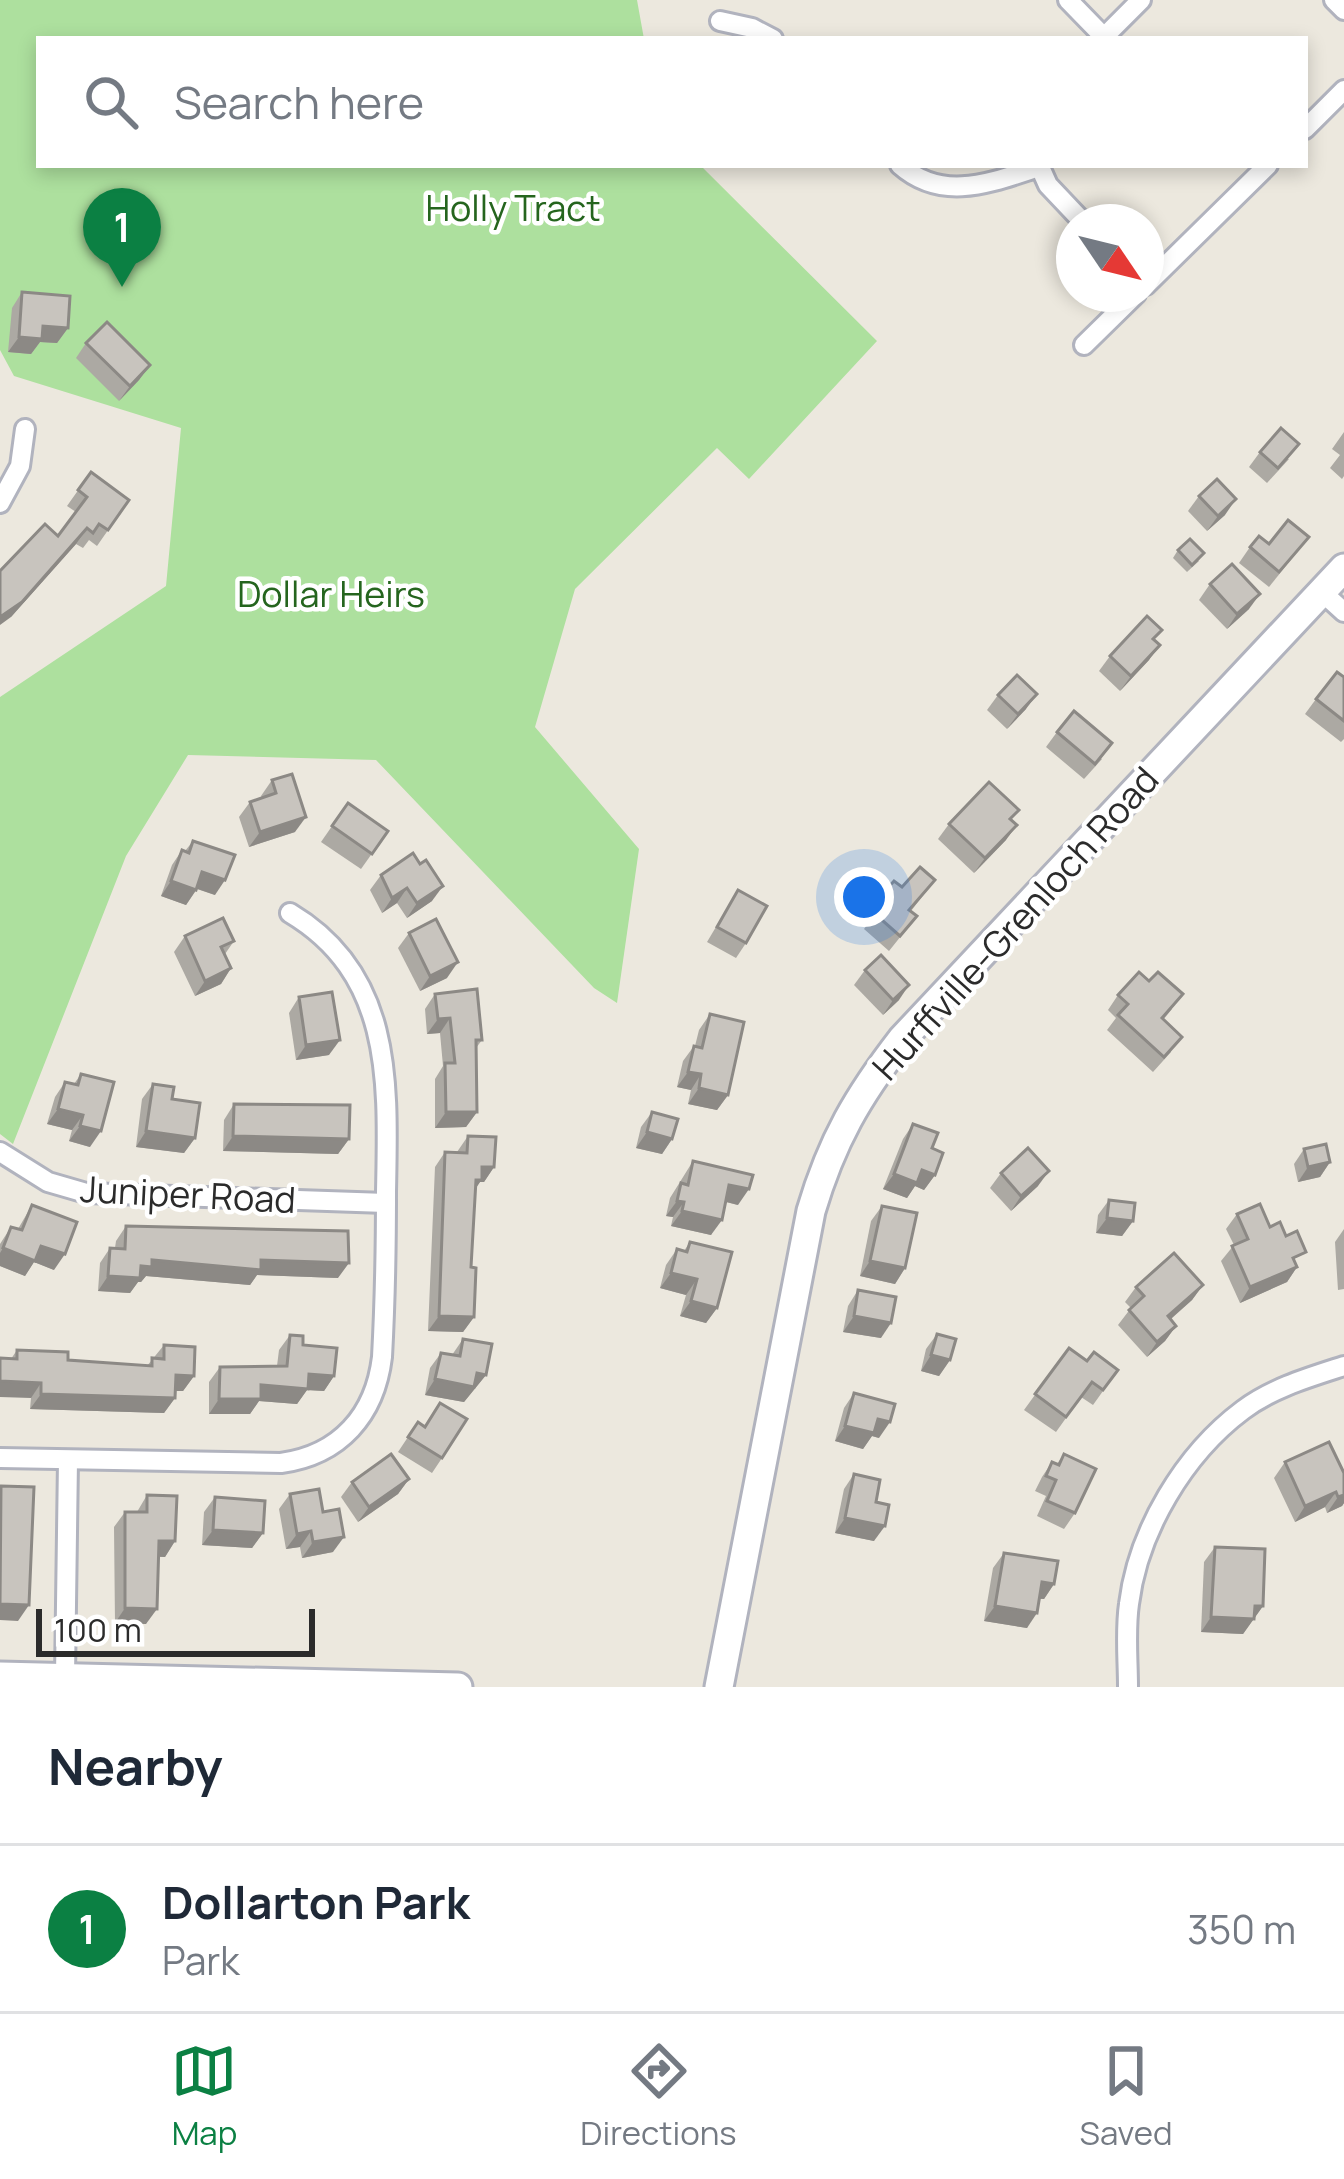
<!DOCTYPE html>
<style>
:root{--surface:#fff;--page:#f2f2f3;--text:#1f2937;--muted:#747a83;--line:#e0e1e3;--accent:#0b8043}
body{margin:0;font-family:Manrope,sans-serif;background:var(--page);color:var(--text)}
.compass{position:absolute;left:1056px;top:204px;width:108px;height:108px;border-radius:50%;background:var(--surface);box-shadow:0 6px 18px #0003;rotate:125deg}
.scale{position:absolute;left:36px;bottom:30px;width:279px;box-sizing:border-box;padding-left:12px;border:6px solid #2b2b2b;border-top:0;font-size:33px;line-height:42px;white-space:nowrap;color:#2b2b2b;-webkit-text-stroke:9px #fff;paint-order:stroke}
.you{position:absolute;left:864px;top:897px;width:42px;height:42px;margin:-30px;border:9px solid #fff;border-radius:50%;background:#1a73e8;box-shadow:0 0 0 18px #1a73e833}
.badge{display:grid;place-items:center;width:78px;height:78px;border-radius:50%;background:var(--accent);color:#fff;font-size:39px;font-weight:700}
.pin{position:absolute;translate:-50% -99px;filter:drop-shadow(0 3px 6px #0008)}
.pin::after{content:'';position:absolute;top:63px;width:42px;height:36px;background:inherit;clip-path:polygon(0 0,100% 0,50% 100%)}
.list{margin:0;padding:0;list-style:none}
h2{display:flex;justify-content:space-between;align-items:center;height:156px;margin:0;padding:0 48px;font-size:51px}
h2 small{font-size:39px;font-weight:400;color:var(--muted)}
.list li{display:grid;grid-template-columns:78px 1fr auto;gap:36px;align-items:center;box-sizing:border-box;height:168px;padding:0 48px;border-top:3px solid var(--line)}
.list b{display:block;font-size:45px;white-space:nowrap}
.list p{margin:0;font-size:39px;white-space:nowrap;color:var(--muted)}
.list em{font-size:39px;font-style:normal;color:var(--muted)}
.icon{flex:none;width:66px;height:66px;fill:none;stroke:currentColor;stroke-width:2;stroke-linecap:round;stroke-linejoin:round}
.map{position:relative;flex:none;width:1344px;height:1687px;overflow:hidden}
.search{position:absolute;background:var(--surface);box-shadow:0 6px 18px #0003;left:36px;right:36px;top:36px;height:132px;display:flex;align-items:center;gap:30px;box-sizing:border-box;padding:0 42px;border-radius:0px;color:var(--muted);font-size:45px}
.sheet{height:324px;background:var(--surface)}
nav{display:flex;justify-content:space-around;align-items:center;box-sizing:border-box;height:168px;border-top:3px solid var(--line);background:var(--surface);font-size:33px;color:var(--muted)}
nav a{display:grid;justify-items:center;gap:6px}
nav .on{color:var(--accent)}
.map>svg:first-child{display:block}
.green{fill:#ade09e}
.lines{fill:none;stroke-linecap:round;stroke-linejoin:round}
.street-casing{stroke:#b1b3be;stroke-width:24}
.secondary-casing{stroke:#b1b3be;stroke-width:33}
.street{stroke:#fff;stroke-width:18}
.secondary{stroke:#fff;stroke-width:27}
.wall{fill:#aca9a3}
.shaded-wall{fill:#8c8985}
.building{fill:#c8c4be;stroke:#8c8985;stroke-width:3}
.labels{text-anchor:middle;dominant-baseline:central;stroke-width:9;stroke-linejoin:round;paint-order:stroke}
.park-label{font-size:36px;fill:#25651e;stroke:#fff}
.street-label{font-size:36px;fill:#2b2b2b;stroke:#fff}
</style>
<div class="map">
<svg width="1344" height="1687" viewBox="0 0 1344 1687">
<rect width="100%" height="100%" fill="#ece8de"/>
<polygon class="green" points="0,0 637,0 644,39 39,39 39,165 700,165 877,341 749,479 717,448 575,589 535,727 639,849 617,1003 594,988 376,760 188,755 126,856 13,1144 0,1134 0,697 166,586 181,428 14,376 0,350"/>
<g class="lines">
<defs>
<g id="street">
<polyline points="1068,0 1104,37"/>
<polyline points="1334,0 1344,10"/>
<polyline points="720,21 752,28 773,39"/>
<polyline points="1102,39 1141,0"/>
<polyline points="1305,129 1344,90"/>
<path d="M900,165C943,203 992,182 1039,167"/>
<polyline points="1039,165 1048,185 1083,222"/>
<polyline points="1146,285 1268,165"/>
<polyline points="1084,345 1136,294"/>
<polyline points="0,503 20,466 25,429"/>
<polyline points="1322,592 1344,612"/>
<polyline points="0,1152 48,1182 86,1193 386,1203"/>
<path d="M0,1458L281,1463C340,1455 375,1415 382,1357C385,1302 386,1247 386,1192C388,1084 394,975 290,913"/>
<polyline points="65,1677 68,1460"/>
<path d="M1128,1687C1128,1660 1125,1631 1129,1604C1138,1531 1184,1454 1243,1410C1272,1388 1310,1377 1344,1366"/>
</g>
<g id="secondary">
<polyline points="0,1676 458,1687"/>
<path d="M719,1687L811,1211C832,1140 858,1096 902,1039L1344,568"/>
</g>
</defs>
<use href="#street" class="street-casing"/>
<use href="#secondary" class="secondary-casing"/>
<use href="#street" class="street"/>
<use href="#secondary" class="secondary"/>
</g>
<g class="wall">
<polygon points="22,292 68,328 57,343 40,342 31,354 8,352 12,308"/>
<polygon points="86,343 150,365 139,380 119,401 76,358"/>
<polygon points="1344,432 1344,476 1342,479 1330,468 1340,455 1332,449"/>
<polygon points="1260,452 1289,459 1267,483 1249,467"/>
<polygon points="91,472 129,500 97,546 89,540 83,548 76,544 11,617 1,572 58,536 76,512 67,506"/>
<polygon points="1199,496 1225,515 1207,531 1188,511"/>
<polygon points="1309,537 1269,587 1239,563 1250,547"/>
<polygon points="1178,550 1199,561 1187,572 1173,558"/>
<polygon points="1210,584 1249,609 1227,629 1199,600"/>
<polygon points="1155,640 1149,660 1120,691 1099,671 1110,656"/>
<polygon points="1344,677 1344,739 1341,742 1305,714 1316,699"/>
<polygon points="998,695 1026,709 1007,729 987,710"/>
<polygon points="1057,732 1102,759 1084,779 1046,747"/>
<polygon points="272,780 295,832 249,847 239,817 250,802 262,798 261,796"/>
<polygon points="348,803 388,831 361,869 321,842"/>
<polygon points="949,824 1006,840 974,873 938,839"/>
<polygon points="193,841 215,895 197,889 186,905 161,896 172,865 182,850 185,851"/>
<polygon points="381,875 432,901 407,918 397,903 382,913 370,890"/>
<polygon points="935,880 911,911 917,916 889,951 864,929 873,917 868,913 879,898 902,887"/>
<polygon points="738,890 746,943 736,958 707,942"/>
<polygon points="409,933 447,978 420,991 398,948"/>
<polygon points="185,936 234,941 225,954 231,968 221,984 195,996 174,952"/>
<polygon points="865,970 899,1000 883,1015 854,985"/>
<polygon points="435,994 482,1040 476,1048 477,1112 466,1127 435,1128 435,1079 443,1066 440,1033 427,1034 425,1009"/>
<polygon points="1118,995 1172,1009 1163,1020 1171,1052 1153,1072 1107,1030 1116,1018 1108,1010"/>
<polygon points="299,997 329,1055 296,1060 289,1013"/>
<polygon points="710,1014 728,1095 717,1110 688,1104 691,1090 677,1087 683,1061 694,1046 695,1046 699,1030"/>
<polygon points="81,1074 90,1147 69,1141 72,1130 47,1124 55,1097 65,1082 74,1084"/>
<polygon points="153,1084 172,1099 195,1138 184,1153 136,1147 142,1099"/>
<polygon points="234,1104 349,1139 338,1154 223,1151 224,1120"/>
<polygon points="652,1112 672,1139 662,1154 636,1148 641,1127"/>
<polygon points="913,1124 932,1148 935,1175 924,1190 915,1186 907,1198 883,1189 903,1139"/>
<polygon points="468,1136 494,1167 484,1182 480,1182 476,1188 471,1267 474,1317 463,1332 428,1331 435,1167 445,1152 457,1152"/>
<polygon points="1304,1149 1330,1162 1320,1177 1298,1182 1294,1164"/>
<polygon points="693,1161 738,1205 726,1202 711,1235 671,1226 673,1217 666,1216 670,1198"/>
<polygon points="1001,1173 1038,1186 1011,1211 990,1188"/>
<polygon points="1109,1200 1133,1221 1122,1236 1096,1233 1098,1215"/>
<polygon points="32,1205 54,1270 34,1262 25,1276 0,1266 0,1244 11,1227 18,1229"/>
<polygon points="882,1206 905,1268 895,1284 860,1276 871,1221"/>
<polygon points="1237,1214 1270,1227 1297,1267 1287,1282 1240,1303 1221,1261 1234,1245 1226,1229"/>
<polygon points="126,1226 338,1278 257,1275 250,1285 146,1276 141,1282 138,1282 130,1293 98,1291 100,1263 110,1248 115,1248 116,1241"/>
<polygon points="1344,1229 1344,1289 1338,1290 1335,1242"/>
<polygon points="690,1242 717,1308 706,1323 680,1316 686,1295 660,1288 666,1265 677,1249 684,1251"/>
<polygon points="1203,1285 1192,1300 1171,1319 1176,1326 1165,1341 1147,1357 1118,1325 1131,1308 1125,1302 1136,1287"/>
<polygon points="858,1290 881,1338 843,1332 848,1306"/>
<polygon points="937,1334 950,1360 939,1376 921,1371 926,1349"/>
<polygon points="290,1335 334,1376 324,1391 307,1390 297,1404 259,1401 250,1414 209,1414 209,1382 220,1367 277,1366 279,1350"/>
<polygon points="463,1339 486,1375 464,1402 425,1395 430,1368 441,1353 452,1355"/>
<polygon points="164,1345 194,1376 183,1391 175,1391 175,1398 164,1413 30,1409 31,1398 11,1359 17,1350 68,1360 147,1366"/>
<polygon points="1069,1348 1087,1361 1118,1370 1093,1405 1081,1397 1056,1432 1024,1410"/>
<polygon points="854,1393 879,1438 872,1436 863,1449 835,1441 844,1408"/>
<polygon points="440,1403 442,1458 432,1473 398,1452 418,1422 425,1426"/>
<polygon points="1064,1454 1075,1513 1064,1529 1037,1516 1046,1496 1035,1491 1042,1477 1052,1462 1057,1464"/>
<polygon points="1285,1462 1344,1473 1344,1503 1342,1506 1327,1513 1325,1507 1295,1522 1274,1478"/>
<polygon points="854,1474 876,1502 874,1541 835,1533 844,1489"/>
<polygon points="409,1479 398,1494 358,1522 341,1497 352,1482"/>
<polygon points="290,1494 323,1512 333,1552 302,1558 300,1547 286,1549 279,1509"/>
<polygon points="147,1495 175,1541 165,1557 159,1557 146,1624 115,1623 114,1527 125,1512 137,1512"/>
<polygon points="215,1497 263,1533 252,1548 202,1545 204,1512"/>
<polygon points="1215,1547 1263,1606 1243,1634 1201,1632 1204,1562"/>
<polygon points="1004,1553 1054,1584 1044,1599 1039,1599 1027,1628 984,1621 993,1568"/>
</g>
<g class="shaded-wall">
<polygon points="43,326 68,328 57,343 40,342 31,354 8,352 19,337"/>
<polygon points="150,365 139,380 119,401 130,386"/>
<polygon points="1236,499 1225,515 1207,531 1218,516"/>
<polygon points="87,528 76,544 11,617 0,625 0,617"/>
<polygon points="1260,594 1249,609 1227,629 1237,614"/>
<polygon points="1160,645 1149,660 1120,691 1131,676"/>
<polygon points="1037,694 1026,709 1007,729 1018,714"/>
<polygon points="306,817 295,832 249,847 260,832"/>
<polygon points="1017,825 1006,840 974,873 985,858"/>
<polygon points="202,872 225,880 215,895 192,887"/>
<polygon points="171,881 196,890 186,905 161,896"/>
<polygon points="443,886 432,901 407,918 417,903"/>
<polygon points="407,888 397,903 382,913 392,898"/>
<polygon points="458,962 447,978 420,991 430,976"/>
<polygon points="231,968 221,984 195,996 205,981"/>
<polygon points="909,985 899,1000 883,1015 893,1000"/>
<polygon points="450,1018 440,1033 427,1034 438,1019"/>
<polygon points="340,1040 329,1055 296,1060 306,1045"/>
<polygon points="688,1072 701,1074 691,1090 677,1087"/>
<polygon points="699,1088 728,1095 717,1110 688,1104"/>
<polygon points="58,1109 83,1115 72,1130 47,1124"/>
<polygon points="446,1112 477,1112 466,1127 435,1128"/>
<polygon points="80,1126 101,1131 90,1147 69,1141"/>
<polygon points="146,1131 195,1138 184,1153 136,1147"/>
<polygon points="647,1132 672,1139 662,1154 636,1148"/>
<polygon points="233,1136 349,1139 338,1154 223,1151"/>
<polygon points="1330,1162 1320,1177 1298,1182 1308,1167"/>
<polygon points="482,1167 494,1167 484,1182 480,1182 471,1195"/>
<polygon points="922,1170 935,1175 924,1190 915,1186 907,1198 883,1189 894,1174"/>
<polygon points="1049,1171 1038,1186 1011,1211 1021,1196"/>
<polygon points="729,1185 749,1189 738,1205 719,1200"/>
<polygon points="677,1201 684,1202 673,1217 666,1216"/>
<polygon points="682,1211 722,1220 711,1235 671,1226"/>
<polygon points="1107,1218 1133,1221 1122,1236 1096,1233"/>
<polygon points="41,1246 65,1254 54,1270 34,1262 25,1276 0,1266 0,1253 3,1248"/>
<polygon points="152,1260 261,1260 349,1263 338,1278 257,1275 250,1285 146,1276 141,1282 138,1282 130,1293 98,1291 108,1276 141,1266"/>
<polygon points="870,1261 905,1268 895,1284 860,1276"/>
<polygon points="1297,1267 1287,1282 1240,1303 1250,1287"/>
<polygon points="671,1273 697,1279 686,1295 660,1288"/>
<polygon points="1203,1285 1192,1300 1157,1331 1168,1316"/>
<polygon points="691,1301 717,1308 706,1323 680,1316"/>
<polygon points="439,1316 474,1317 463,1332 428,1331"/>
<polygon points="854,1316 891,1323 881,1338 843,1332"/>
<polygon points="1176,1326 1165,1341 1147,1357 1157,1342"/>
<polygon points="931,1355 950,1360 939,1376 921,1371"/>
<polygon points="477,1373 486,1375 464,1402 425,1395 435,1379"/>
<polygon points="309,1374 334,1376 324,1391 307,1390 297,1404 259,1401 250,1414 209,1414 219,1399 261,1385"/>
<polygon points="176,1375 194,1376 183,1391 165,1391"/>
<polygon points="0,1381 41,1383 31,1398 0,1397"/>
<polygon points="41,1394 175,1398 164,1413 30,1409"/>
<polygon points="878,1419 890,1422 879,1438 872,1436 863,1449 835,1441 845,1426"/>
<polygon points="409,1479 398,1494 358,1522 369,1507"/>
<polygon points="1336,1492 1325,1507 1295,1522 1305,1506"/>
<polygon points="1344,1495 1344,1503 1342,1506 1327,1513 1338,1497"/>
<polygon points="845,1518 885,1526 874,1541 835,1533"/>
<polygon points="213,1530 263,1533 252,1548 202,1545"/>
<polygon points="311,1531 300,1547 286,1549 297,1534"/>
<polygon points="344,1537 333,1552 302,1558 313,1542"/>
<polygon points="159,1541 175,1541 165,1557 148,1556"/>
<polygon points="1042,1582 1054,1584 1044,1599 1031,1598"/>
<polygon points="0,1604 29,1605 18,1621 0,1620"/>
<polygon points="995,1606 1037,1613 1027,1628 984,1621"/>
<polygon points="1255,1606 1263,1606 1243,1634 1201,1632 1211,1617"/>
<polygon points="125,1608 157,1609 146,1624 115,1623"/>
</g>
<g class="building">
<polygon points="22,292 70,296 68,328 43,326 42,339 19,337"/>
<polygon points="107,322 150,365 130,386 86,343"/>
<polygon points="1281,428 1299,444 1278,468 1260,452"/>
<polygon points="91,472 129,500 108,530 99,524 93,533 87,528 22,602 0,617 0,571 45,524 58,536 87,497 78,490"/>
<polygon points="1217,479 1236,499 1218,516 1199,496"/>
<polygon points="1288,520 1309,537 1279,572 1250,547 1259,536 1269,544"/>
<polygon points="1190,539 1204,553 1192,565 1178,550"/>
<polygon points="1232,564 1260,594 1237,614 1210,584"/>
<polygon points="1147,616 1162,630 1153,639 1160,645 1131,676 1110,656"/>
<polygon points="1337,672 1344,677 1344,721 1316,699"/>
<polygon points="1017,675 1037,694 1018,714 998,695"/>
<polygon points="1074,711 1112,743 1095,764 1057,732"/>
<polygon points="292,774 306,817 260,832 250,802 276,793 272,780"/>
<polygon points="989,782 1019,810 1010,819 1017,825 985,858 949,824"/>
<polygon points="348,803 388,831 372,854 332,826"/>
<polygon points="193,841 235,855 225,880 202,872 196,890 171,881 182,850 189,853"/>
<polygon points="413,853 420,864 426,860 443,886 417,903 407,888 392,898 381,875"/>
<polygon points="920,867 935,880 909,910 917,916 900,936 875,914 885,903 879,898 894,881 902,887"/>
<polygon points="738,890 767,906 746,943 717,927"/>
<polygon points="223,918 234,941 221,947 231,968 205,981 185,936"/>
<polygon points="436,919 458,962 430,976 409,933"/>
<polygon points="881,955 909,985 893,1000 865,970"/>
<polygon points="1139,972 1149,981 1158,972 1183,994 1162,1018 1182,1037 1164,1057 1118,1015 1128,1004 1118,995"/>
<polygon points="477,989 482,1040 476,1040 477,1112 446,1112 445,1063 455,1063 450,1018 438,1019 435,994"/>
<polygon points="332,992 340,1040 306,1045 299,997"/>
<polygon points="710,1014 744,1022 728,1095 699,1088 701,1074 688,1072 694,1046 702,1048"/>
<polygon points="81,1074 114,1082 101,1131 80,1126 83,1115 58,1109 65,1082 78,1085"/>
<polygon points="153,1084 174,1087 172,1099 200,1103 195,1138 146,1131"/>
<polygon points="234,1104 350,1105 349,1139 233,1136"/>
<polygon points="652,1112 678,1119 672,1139 647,1132"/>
<polygon points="913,1124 938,1133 932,1148 943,1153 935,1175 922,1170 917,1183 894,1174"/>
<polygon points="468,1136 496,1137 494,1167 482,1167 482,1180 476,1180 471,1267 476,1268 474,1317 439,1316 445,1152 467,1153"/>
<polygon points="1326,1144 1330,1162 1308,1167 1304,1149"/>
<polygon points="1028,1148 1049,1171 1021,1196 1001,1173"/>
<polygon points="693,1161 753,1175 749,1189 729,1185 722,1220 682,1211 684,1202 677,1201 681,1183 688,1185"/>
<polygon points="1109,1200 1135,1203 1133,1221 1107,1218"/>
<polygon points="1260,1204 1270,1227 1280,1222 1286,1236 1297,1231 1306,1252 1293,1258 1297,1267 1250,1287 1232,1246 1248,1239 1237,1214"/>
<polygon points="32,1205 77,1222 65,1254 41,1246 35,1261 3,1248 11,1227 22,1230"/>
<polygon points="882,1206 917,1213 905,1268 870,1261"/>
<polygon points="126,1226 348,1231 349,1263 261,1260 261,1270 152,1260 152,1267 141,1266 140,1278 108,1276 110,1248 125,1249"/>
<polygon points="690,1242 732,1252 717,1308 691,1301 697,1279 671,1273 677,1249 687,1252"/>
<polygon points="1174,1253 1203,1285 1168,1316 1176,1326 1157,1342 1129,1310 1144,1296 1136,1287"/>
<polygon points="858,1290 896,1297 891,1323 854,1316"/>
<polygon points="937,1334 956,1339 950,1360 931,1355"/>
<polygon points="290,1335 303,1336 303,1345 337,1348 334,1376 309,1374 308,1389 261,1385 261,1399 219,1399 220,1367 287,1366"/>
<polygon points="463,1339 492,1344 486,1375 477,1373 474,1387 435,1379 441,1353 460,1356"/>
<polygon points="164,1345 195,1347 194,1376 176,1375 175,1398 41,1394 41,1383 0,1381 0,1358 17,1359 17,1350 68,1352 68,1360 152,1366 152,1358 164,1359"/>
<polygon points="1069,1348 1087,1361 1094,1352 1118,1370 1103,1390 1092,1382 1066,1417 1035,1394"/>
<polygon points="854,1393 895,1404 890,1422 878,1419 874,1433 845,1426"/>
<polygon points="440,1403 467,1419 442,1458 408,1437 418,1422 425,1427"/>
<polygon points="1329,1442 1344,1473 1344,1495 1338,1497 1336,1492 1305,1506 1285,1462"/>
<polygon points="391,1454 409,1479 369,1507 352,1482"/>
<polygon points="1064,1454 1096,1469 1075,1513 1047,1501 1056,1480 1046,1476 1052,1462 1059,1465"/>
<polygon points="854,1474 880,1480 876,1502 889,1505 885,1526 845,1518"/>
<polygon points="1,1486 34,1487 29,1605 0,1604"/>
<polygon points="319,1489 323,1512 339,1509 344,1537 313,1542 311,1531 297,1534 290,1494"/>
<polygon points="147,1495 177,1496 175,1541 159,1541 157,1609 125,1608 125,1512 147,1512"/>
<polygon points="215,1497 265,1501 263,1533 213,1530"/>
<polygon points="1215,1547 1265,1549 1263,1606 1255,1606 1254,1619 1211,1617"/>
<polygon points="1004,1553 1058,1561 1054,1584 1042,1582 1037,1613 995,1606"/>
</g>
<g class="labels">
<g class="park-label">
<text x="513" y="207">Holly Tract</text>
<text x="331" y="593">Dollar Heirs</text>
</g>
<g class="street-label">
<text transform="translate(1015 923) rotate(-48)">Hurffville-Grenloch Road</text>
<text transform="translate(188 1194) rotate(3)">Juniper Road</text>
</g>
</g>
</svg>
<svg class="compass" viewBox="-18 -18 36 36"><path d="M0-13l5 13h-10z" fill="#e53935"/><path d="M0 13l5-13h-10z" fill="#747a83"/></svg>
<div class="scale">100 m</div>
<div class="you"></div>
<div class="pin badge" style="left:122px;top:287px">1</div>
<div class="search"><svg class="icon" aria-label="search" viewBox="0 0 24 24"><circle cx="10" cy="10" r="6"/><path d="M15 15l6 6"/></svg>Search here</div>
</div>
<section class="sheet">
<h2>Nearby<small></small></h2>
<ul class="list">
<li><span class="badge">1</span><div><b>Dollarton Park</b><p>Park</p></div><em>350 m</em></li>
</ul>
</section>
<nav>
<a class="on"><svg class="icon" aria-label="map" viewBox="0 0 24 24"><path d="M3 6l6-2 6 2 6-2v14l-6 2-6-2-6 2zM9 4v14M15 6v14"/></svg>Map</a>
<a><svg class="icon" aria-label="directions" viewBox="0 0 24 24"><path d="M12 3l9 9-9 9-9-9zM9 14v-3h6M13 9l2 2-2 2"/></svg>Directions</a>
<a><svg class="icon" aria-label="saved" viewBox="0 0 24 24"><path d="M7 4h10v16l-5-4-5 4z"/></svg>Saved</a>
</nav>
